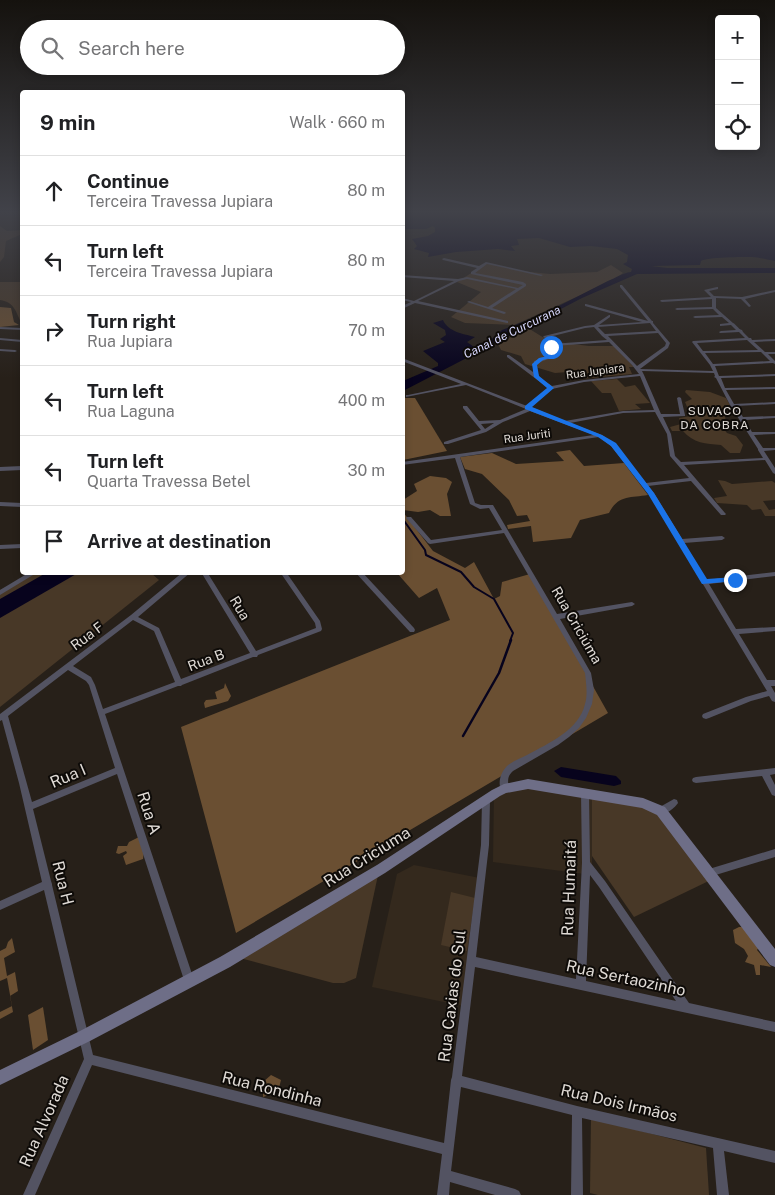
<!DOCTYPE html>
<meta charset="utf-8">
<style>
:root{--surface:#fff;--page:#f2f2f2;--text:#202124;--muted:#757577;--line:#e0e0e0}
body{margin:0;font-family:"Public Sans",sans-serif;background:var(--page);color:var(--text)}
.controls{position:absolute;right:15px;top:15px;display:grid;overflow:hidden;border-radius:5px;box-shadow:0 2px 8px #0003}
.controls button{width:45px;height:45px;display:grid;place-items:center;padding:0;border:0;border-bottom:1px solid var(--line);background:var(--surface);color:var(--text);font:25px sans-serif}
.stop{position:absolute;width:15px;height:15px;margin:-11px;border:4px solid #1a73e8;border-radius:50%;background:#fff}
.stop.end{background:#1a73e8;border-color:#fff;box-shadow:0 1px 5px #0008}
.list{margin:0;padding:0;list-style:none}
h2{display:flex;justify-content:space-between;align-items:center;height:65px;margin:0;padding:0 20px;font-size:21px}
h2 small{font-size:16px;font-weight:400;color:var(--muted)}
.list li{display:grid;grid-template-columns:32px 1fr auto;gap:15px;align-items:center;box-sizing:border-box;height:70px;padding:0 20px;border-top:1px solid var(--line)}
.list b{display:block;font-size:19px;white-space:nowrap}
.list p{margin:0;font-size:16px;white-space:nowrap;color:var(--muted)}
.list em{font-size:16px;font-style:normal;color:var(--muted)}
.icon{flex:none;width:28px;height:28px;fill:none;stroke:currentColor;stroke-width:2;stroke-linecap:round;stroke-linejoin:round}
.map{position:relative;flex:none;width:775px;height:1195px;overflow:hidden}
.search{position:absolute;background:var(--surface);box-shadow:0 2px 8px #0003;left:20px;top:20px;width:385px;height:55px;display:flex;align-items:center;gap:12px;box-sizing:border-box;padding:0 18px;border-radius:28px;color:var(--muted);font-size:19px}
.panel{position:absolute;background:var(--surface);box-shadow:0 2px 8px #0003;left:20px;top:90px;width:385px;height:485px;border-radius:5px}
.map>svg:first-child{display:block}
.built{fill:#34291d}
.green{fill:#483827}
.forest{fill:#6a4f32}
.water{fill:#07031d}
.lines{fill:none;stroke-linecap:round;stroke-linejoin:round}
.stream-far1{stroke:#07031d;stroke-width:2}
.stream{stroke:#07031d;stroke-width:2.5}
.minor{fill:#535362;fill-rule:evenodd}
.secondary{fill:#6e6e87;fill-rule:evenodd}
.route{fill:#1a73e8}
.labels{text-anchor:middle;dominant-baseline:central;stroke-width:4;stroke-linejoin:round;paint-order:stroke}
.far-street-label{font-size:11px;fill:#e0dbd6;stroke:#0e0b08}
.far-water-label{font-size:12px;font-style:italic;fill:#d8d8fe;stroke:#0e0b08}
.far-neighbourhood-label{font-size:12px;letter-spacing:1px;fill:#e0dbd6;stroke:#0e0b08}
.street-label{font-size:14px;fill:#e0dbd6;stroke:#0e0b08}
.near-street-label{font-size:16px;fill:#e0dbd6;stroke:#0e0b08}
</style>
<div class="map">
<svg width="775" height="1195" viewBox="0 0 775 1195">
<rect width="100%" height="100%" fill="#272019"/>
<g class="built">
<polygon points="510,787 592,792 592,875 493,862 494,794"/>
<polygon points="414,865 480,878 463,1006 372,987 397,874"/>
</g>
<g class="green">
<polygon points="0,226 7,231 22,230 22,234 6,241 4,257 0,262"/>
<polygon points="487,263 521,271 550,274 597,272 611,265 623,273 616,278 608,281 581,295 514,325 465,323 451,317 481,292 457,282"/>
<path d="M0,282H22V324C16,313 15,302 0,300Z"/>
<polygon points="528,328 549,341 589,346 614,346 634,367 629,367 632,374 570,380 567,372 555,373 525,364 521,356 501,350 498,344"/>
<polygon points="617,379 625,387 635,385 650,403 635,404 641,409 619,411 611,393 602,393 591,381"/>
<path d="M686,390L710,392L726,398L730,405H724L726,425L722,427L727,433L736,436L743,445L740,453H730L721,445C706,444 693,443 683,431H672L670,427L681,424L679,418L691,416L685,402L692,399L685,392Z"/>
<polygon points="718,480 725,481 732,484 772,481 775,483 775,500 763,501 769,510 775,509 775,516 765,516 761,509 752,510 747,505 717,503 714,498 727,496"/>
<polygon points="34,573 151,573 159,580 0,707 0,590"/>
<polygon points="592,792 659,806 717,877 634,917 592,856"/>
<polygon points="378,875 356,978 344,983 333,983 240,958"/>
<polygon points="451,892 475,898 467,951 441,945"/>
<polygon points="591,1118 706,1148 709,1195 598,1195 590,1193"/>
</g>
<g class="forest">
<polygon points="0,307 11,308 14,322 19,325 0,327"/>
<polygon points="403,398 415,398 447,451 403,460"/>
<path d="M570,450L584,466L624,463L648,495C630,498 618,495 609,513L580,520L571,538L533,542L531,526L508,529L507,525L530,521L527,515L517,516L509,500L482,474L465,469L460,457L492,453L516,464L564,461L556,452Z"/>
<polygon points="430,476 446,478 452,482 447,494 451,516 440,516 430,510 418,512 403,510 403,500 417,491 414,484"/>
<polygon points="403,512 433,551 465,568 474,562 494,599 500,596 502,582 530,574 608,713 236,933 181,727 450,620 437,588 419,598 397,573 402,572"/>
<polygon points="225,683 231,696 228,701 205,708 204,703 206,700 217,699 215,692 224,688"/>
<polygon points="139,837 144,851 143,859 126,865 123,856 127,853 126,851 119,854 116,853 118,846 127,846 129,842"/>
<polygon points="739,927 747,927 761,944 757,950 771,967 760,965 760,975 756,975 754,965 745,962 748,956 744,949 735,943 733,930"/>
<polygon points="12,938 15,952 4,958 7,976 15,972 18,991 10,996 13,1012 0,1019 0,1012 12,1006 7,978 0,981 0,951 6,948 8,942"/>
<polygon points="43,1007 48,1040 33,1050 28,1015"/>
<polygon points="271,1075 281,1080 278,1092 263,1097 263,1082"/>
</g>
<g class="water">
<path d="M403,210H775V261C767,260 759,257 752,257C743,257 706,257 701,261L700,265L651,266L667,268H775V273L637,274L582,298L403,391V381L438,366V363L423,351L445,342L440,339L446,335L445,330L433,323L443,320C448,332 464,334 475,337L467,342L474,347L493,338L502,330L543,314L608,281C616,278 622,273 631,272L632,269L623,264L627,262L628,255L617,249L591,246L570,247L539,238L517,239L519,245L511,246L515,251L498,249L456,252L428,257L429,253L414,249L417,246L412,239L428,236L435,232V228L433,226L426,229H403Z"/>
<polygon points="46,573 78,573 0,618 0,599"/>
<polygon points="561,767 616,776 621,781 621,784 614,786 561,777 554,771"/>
</g>
<g class="lines">
<polyline class="stream-far1" points="402,518 425,550 426,555 461,572 474,587 494,599 513,633 510,641"/>
<polyline class="stream" points="463,736 499,673 511,640"/>
<g class="minor">
<polygon points="444,258 479,266 486,262 543,275 541,276 487,264 475,273 523,282 526,284 526,286 492,308 505,312 506,313 504,314 467,302 469,301 488,307 516,289 467,279 459,281 418,301 508,321 508,323 507,323 415,303 402,309 402,306 411,302 402,300 402,298 414,301 454,281 402,277 402,275 458,279 467,277 518,288 523,285 471,274 471,272 477,268 443,260 442,259"/>
<path d="M620,285H622L652,321H653V323L670,343L668,348L640,369L713,371L710,365L692,342L693,341L745,338L739,332L720,333L719,332L721,331L736,330L731,325L720,326V324L729,323L722,317L695,318L693,317L695,316L719,315L713,309L677,310L675,309L677,308L712,307V299L662,302L660,301L661,300L711,297L704,290L717,287H718V289L709,291L714,296L742,297L775,290V292L745,299L751,306L749,307L741,299L716,298V308L733,323C736,324 738,329 742,330L743,332L749,338H751L752,340L775,339V341L754,342L765,352H775V354H768L775,361V364L773,363L715,366L719,376L775,374V376L721,378L725,388L775,387V389L726,390L734,404L775,402V404L736,406L743,417L775,416V418L745,420L752,432H775V434L754,435L763,448H775V450L764,451L775,468V474L773,473L765,460L684,465L725,513L726,514L725,515H721L691,481L648,486L654,493L682,539L722,536L725,538L722,540L684,543L706,580L775,572V576L709,584L736,629L775,627V631L739,634L767,680H775V686H771L775,693V702L772,701L769,696L751,701L709,718L706,719L703,718L702,716L703,714L746,697L767,691L649,494L611,446L599,437L460,457L475,503L481,505H493L557,614L632,602L635,604L632,606L560,619L591,673L594,690L592,704L586,718L579,728L569,737L558,745L513,771C505,778 510,783 507,791L504,792L501,791C498,783 500,773 507,766C513,761 521,758 527,755C549,743 579,730 585,704C588,694 586,683 585,673L504,533L430,544L428,543L406,518L407,517H411L431,540L502,530L489,508L480,509L470,504L455,458L402,465V462L594,435L530,411L503,422L486,432L448,444H444V442L481,430L463,408V406H467L479,421L500,420L526,409L466,385L406,397V395H408L461,384L402,361V358L527,406L548,388L507,357V355H509L533,372L534,361L553,355L551,344L607,340L602,336L594,327L585,328L545,338L543,337L544,336L585,326L594,325L609,315H610V317L599,325L642,322L585,306V304H586L648,321L620,287ZM650,323L656,331L605,334L598,327ZM658,333L666,343L665,346L637,366L608,336ZM747,340L758,350L703,351L697,343ZM609,342L632,365L639,374L584,380L552,386C540,378 537,379 537,363L557,356L554,346ZM761,352L770,361L713,364L705,353ZM642,371L714,373L715,376L714,377L716,378L730,405L758,449V450L763,458L681,462L675,456L671,434L663,417L685,416V415L681,398L679,397L677,398L680,414H661L644,375ZM640,376L654,410L623,411L565,421L531,407L552,389L584,382ZM655,412L667,434L670,456L689,478L646,483L615,444L602,435L570,423L623,413ZM494,423L485,429L481,424Z"/>
<polygon points="0,327 22,328 22,330 0,329"/>
<polygon points="0,338 22,340 22,342 0,340"/>
<polygon points="0,349 15,350 17,351 15,352 0,351"/>
<polygon points="22,466 22,470 0,471 0,467"/>
<polygon points="0,502 22,503 22,507 0,506"/>
<polygon points="22,544 22,548 0,549 0,545"/>
<polygon points="30,572 38,572 0,595 0,590"/>
<path d="M183,572H191L138,617L159,628L181,679L250,653L201,572H207L256,651L316,628L315,623L280,572H286L320,621L322,629L321,631L258,655L257,657H253L182,685L181,686H178L105,714L194,980L192,983L189,985L186,983L184,980L117,774L33,809L51,881L52,884V885L93,1055L444,1143L451,1080L452,1077L481,845L482,801L483,798L486,797L489,798L490,801L489,845L476,957L576,979L582,863L581,793L582,791L585,790L588,791L589,793L590,862L605,881L689,1003L775,1022V1032L475,967L462,1076L577,1106L775,1151V1163L724,1151L729,1195H717L713,1148L582,1118L583,1195H571L572,1115L461,1087L451,1171L515,1189L519,1191L521,1195H495L450,1182L449,1195H437L442,1154L92,1065L35,1195H23L84,1059L44,890L0,910V901L42,882L19,783L2,720L0,721V714L131,615ZM133,620L154,631L175,682L103,709L95,685L91,677L73,666ZM68,670L86,681L89,685L115,768L32,802L8,716ZM590,875L599,887L676,1001L586,981Z"/>
<polygon points="355,572 362,572 414,628 415,630 414,632 410,632"/>
<polygon points="775,768 775,774 770,775 775,785 775,796 772,795 762,776 696,783 693,782 692,780 693,778 696,777"/>
<path d="M674,799L677,800L678,803C675,808 667,813 661,815L658,814L657,811L658,808Z"/>
<polygon points="775,849 775,857 709,877 706,876 705,873 706,870 709,869"/>
</g>
<polygon class="secondary" points="528,779 643,798 665,807 775,949 775,967 770,965 657,815 642,808 528,789 506,793 500,796 385,873 230,967 90,1041 0,1085 0,1070 80,1031 220,957 377,865 492,790 504,784"/>
</g>
<linearGradient id="sky" x2="0" y2="1"><stop stop-color="#15120e"/><stop offset="0.56" stop-color="#414249"/><stop offset="1" stop-color="#414249" stop-opacity="0"/></linearGradient>
<rect width="775" height="378" fill="url(#sky)"/>
<polygon class="route" points="551,345 557,356 543,360 537,365 539,376 554,388 532,407 602,435 616,443 654,493 707,579 735,577 737,578 737,581 702,584 648,494 611,446 598,437 525,409 525,406 547,388 534,377 532,364 539,358 552,355 548,347"/>
<g class="labels">
<g class="far-street-label">
<text transform="translate(595 371) rotate(-8)">Rua Jupiara</text>
<text transform="translate(527 436) rotate(-8)">Rua Juriti</text>
</g>
<g class="far-water-label">
<text transform="translate(512 332) rotate(-26)">Canal de Curcurana</text>
</g>
<g class="far-neighbourhood-label">
<text x="715" y="411">SUVACO<tspan x="715" dy="14">DA COBRA</tspan></text>
</g>
<g class="street-label">
<text transform="translate(240 608) rotate(59)">Rua</text>
<text transform="translate(577 625) rotate(60)">Rua Criciúma</text>
<text transform="translate(87 636) rotate(-37)">Rua F</text>
<text transform="translate(206 660) rotate(-21)">Rua B</text>
</g>
<g class="near-street-label">
<text transform="translate(68 776) rotate(-23)">Rua I</text>
<text transform="translate(149 813) rotate(72)">Rua A</text>
<text transform="translate(367 857) rotate(-32)">Rua Criciuma</text>
<text transform="translate(63 883) rotate(76)">Rua H</text>
<text transform="translate(569 888) rotate(-88)">Rua Humaitá</text>
<text transform="translate(626 978) rotate(12)">Rua Sertaozinho</text>
<text transform="translate(452 996) rotate(-83)">Rua Caxias do Sul</text>
<text transform="translate(272 1089) rotate(14)">Rua Rondinha</text>
<text transform="translate(619 1103) rotate(13)">Rua Dois Irmãos</text>
<text transform="translate(44 1121) rotate(-66)">Rua Alvorada</text>
</g>
</g>
</svg>
<div class="controls">
<button>+</button>
<button>−</button>
<button><svg class="icon" aria-label="locate" viewBox="0 0 24 24"><circle cx="12" cy="12" r="6"/><path d="M12 2v4M12 18v4M2 12h4M18 12h4"/></svg></button>
</div>
<div class="stop" style="left:551px;top:347px"></div>
<div class="stop end" style="left:735px;top:580px"></div>
<div class="search"><svg class="icon" aria-label="search" viewBox="0 0 24 24"><circle cx="10" cy="10" r="6"/><path d="M15 15l6 6"/></svg>Search here</div>
<section class="panel">
<h2>9 min<small>Walk · 660 m</small></h2>
<ul class="list">
<li><svg class="icon" aria-label="ahead" viewBox="0 0 24 24"><path d="M12 20V5M6 11l6-6 6 6"/></svg><div><b>Continue</b><p>Terceira Travessa Jupiara</p></div><em>80 m</em></li>
<li><svg class="icon" aria-label="left" viewBox="0 0 24 24"><path d="M17 20v-9H6M10 6l-5 5 5 5"/></svg><div><b>Turn left</b><p>Terceira Travessa Jupiara</p></div><em>80 m</em></li>
<li><svg class="icon" aria-label="right" viewBox="0 0 24 24"><path d="M7 20v-9h11M14 6l5 5-5 5"/></svg><div><b>Turn right</b><p>Rua Jupiara</p></div><em>70 m</em></li>
<li><svg class="icon" aria-label="left" viewBox="0 0 24 24"><path d="M17 20v-9H6M10 6l-5 5 5 5"/></svg><div><b>Turn left</b><p>Rua Laguna</p></div><em>400 m</em></li>
<li><svg class="icon" aria-label="left" viewBox="0 0 24 24"><path d="M17 20v-9H6M10 6l-5 5 5 5"/></svg><div><b>Turn left</b><p>Quarta Travessa Betel</p></div><em>30 m</em></li>
<li><svg class="icon" aria-label="arrive" viewBox="0 0 24 24"><path d="M6 21V4h12l-3 4 3 4H6"/></svg><div><b>Arrive at destination</b></div></li>
</ul>
</section>
</div>
